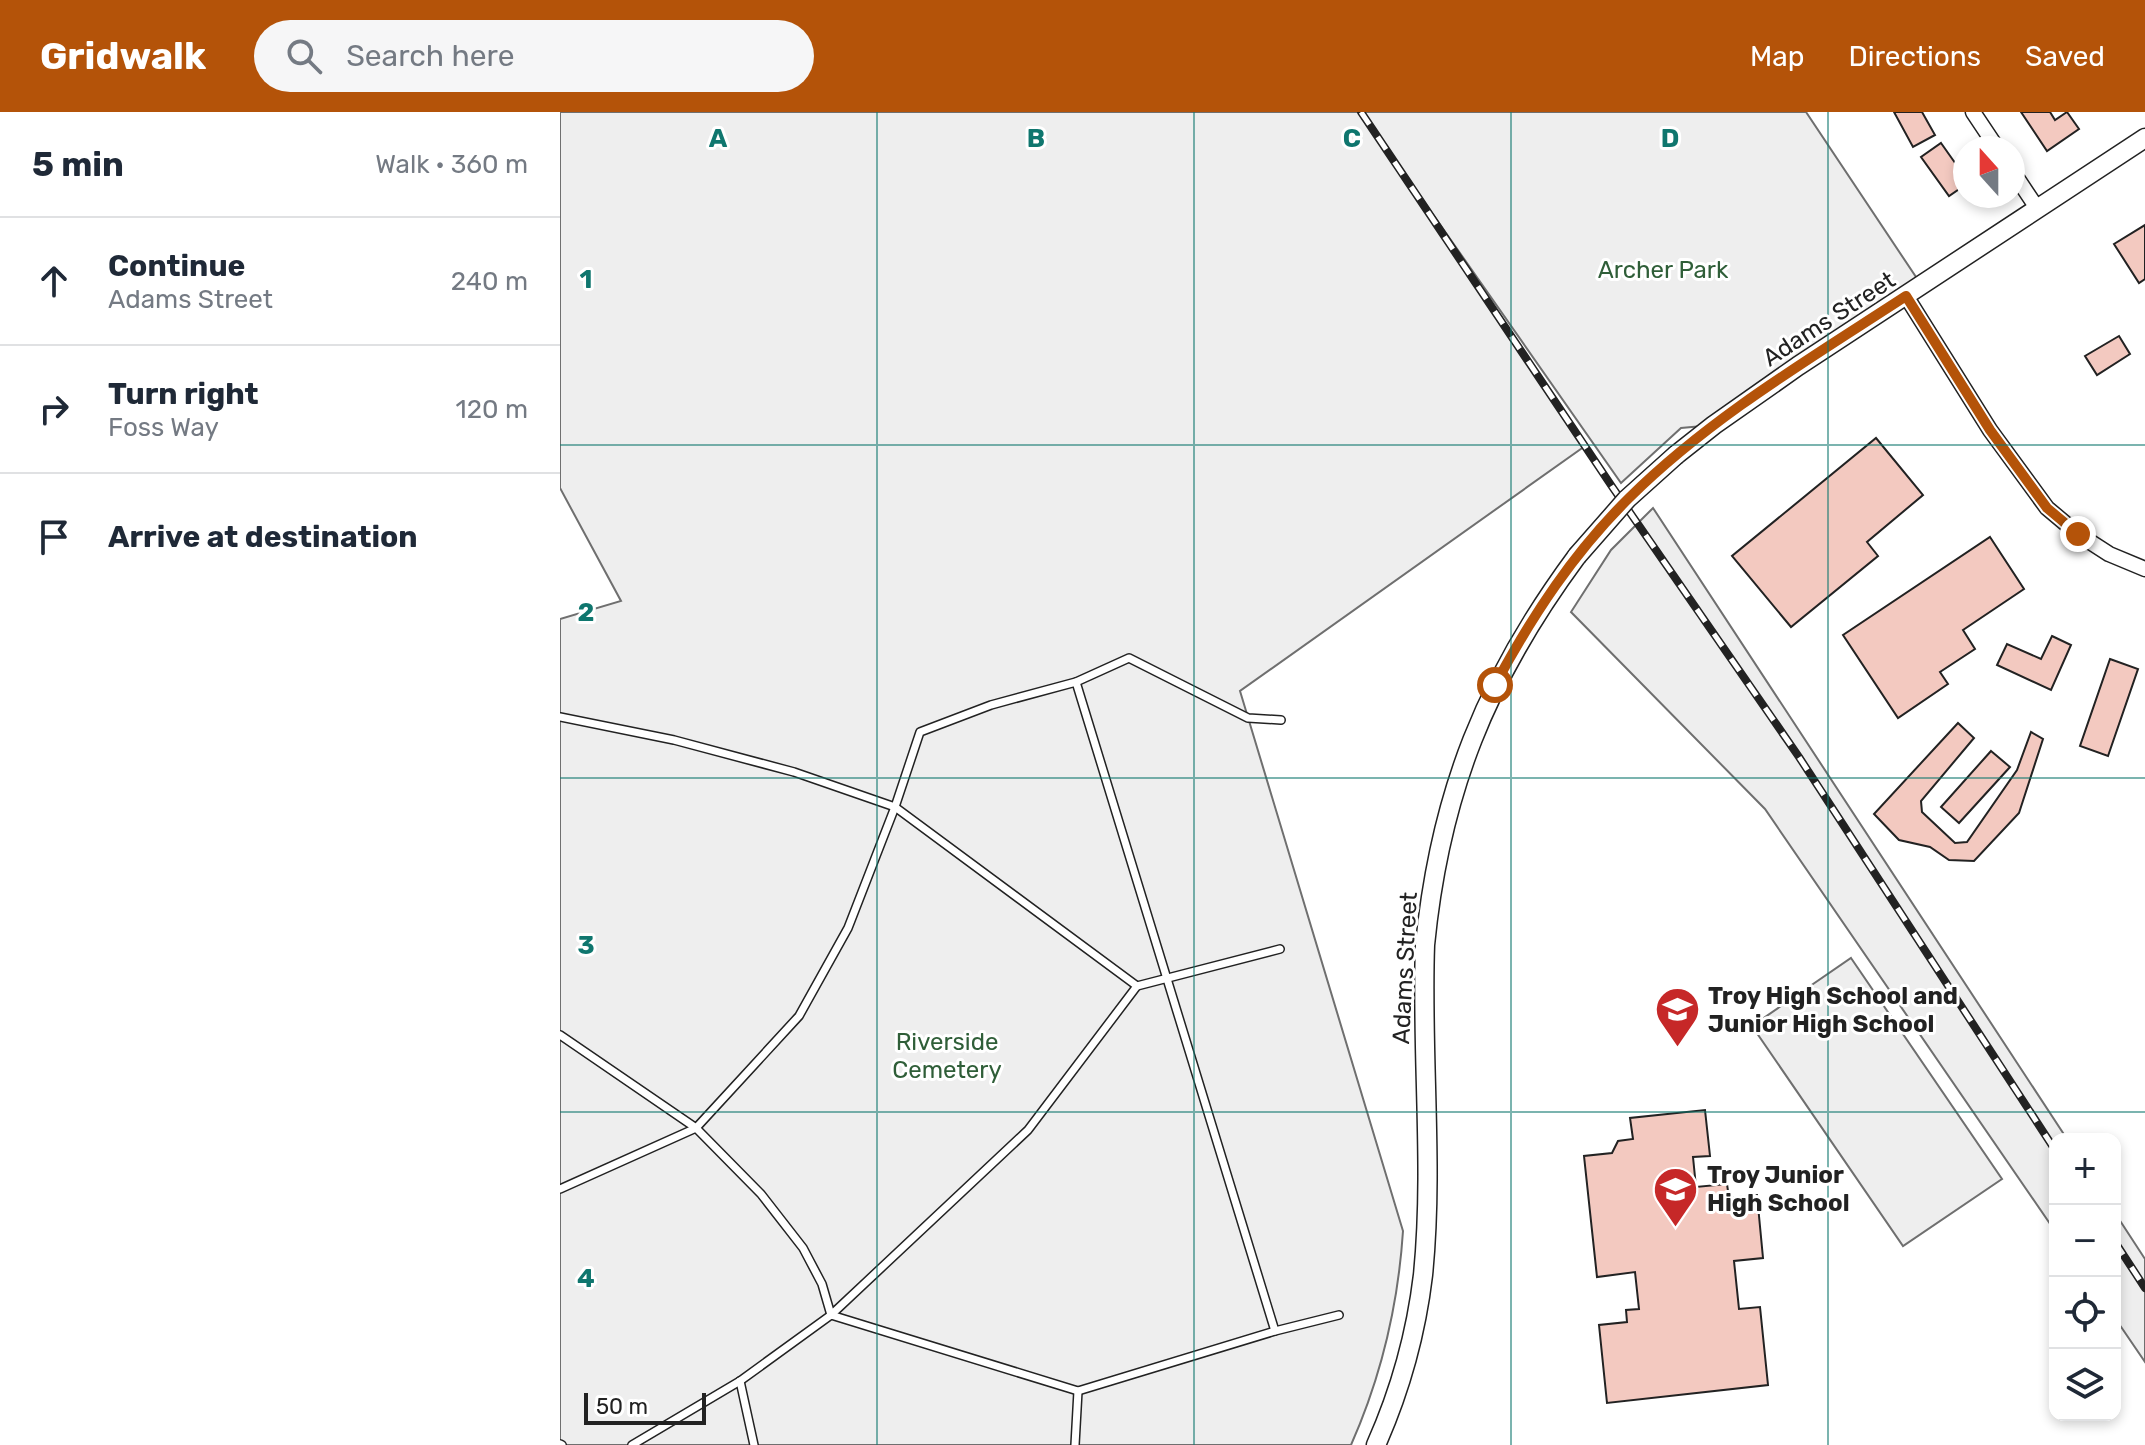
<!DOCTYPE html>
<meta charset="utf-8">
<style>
:root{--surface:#fff;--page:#f6f6f7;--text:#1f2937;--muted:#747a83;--line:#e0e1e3;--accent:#b45309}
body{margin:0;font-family:Rubik,sans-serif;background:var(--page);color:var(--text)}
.controls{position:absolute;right:24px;bottom:24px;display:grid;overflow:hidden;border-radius:16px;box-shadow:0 4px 12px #0003}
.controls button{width:72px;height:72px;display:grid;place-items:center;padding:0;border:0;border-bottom:2px solid var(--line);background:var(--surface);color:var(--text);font:40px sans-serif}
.compass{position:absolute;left:1393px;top:24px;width:72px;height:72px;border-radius:50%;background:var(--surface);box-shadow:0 4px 12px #0003;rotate:339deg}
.scale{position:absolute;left:24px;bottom:20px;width:122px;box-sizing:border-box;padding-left:8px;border:4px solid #222;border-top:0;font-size:22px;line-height:28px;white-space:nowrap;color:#222;-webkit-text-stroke:6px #fff;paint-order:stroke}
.stop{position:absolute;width:24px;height:24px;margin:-18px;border:6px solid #b45309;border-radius:50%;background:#fff}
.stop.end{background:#b45309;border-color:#fff;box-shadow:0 2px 8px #0008}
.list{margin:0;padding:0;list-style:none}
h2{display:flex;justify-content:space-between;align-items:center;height:104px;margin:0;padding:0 32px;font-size:34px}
h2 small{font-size:26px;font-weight:400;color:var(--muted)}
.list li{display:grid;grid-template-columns:52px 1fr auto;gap:24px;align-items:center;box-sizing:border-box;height:128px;padding:0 32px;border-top:2px solid var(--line)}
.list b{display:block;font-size:30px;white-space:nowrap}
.list p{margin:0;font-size:26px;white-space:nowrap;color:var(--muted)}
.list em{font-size:26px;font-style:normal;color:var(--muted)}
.icon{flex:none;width:44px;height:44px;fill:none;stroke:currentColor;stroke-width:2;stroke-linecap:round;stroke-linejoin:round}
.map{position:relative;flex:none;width:1585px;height:1333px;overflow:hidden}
header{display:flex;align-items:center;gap:48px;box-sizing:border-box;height:112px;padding:0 40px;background:var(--accent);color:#fff}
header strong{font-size:38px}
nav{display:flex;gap:44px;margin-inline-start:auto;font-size:28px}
.search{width:560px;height:72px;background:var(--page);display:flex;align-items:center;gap:20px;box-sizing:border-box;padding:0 28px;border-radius:44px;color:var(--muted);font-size:30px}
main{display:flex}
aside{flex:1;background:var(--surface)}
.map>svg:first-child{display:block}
.green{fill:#eee;stroke:#6f6f6f;stroke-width:2}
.building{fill:#f3c9c0;stroke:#222;stroke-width:2}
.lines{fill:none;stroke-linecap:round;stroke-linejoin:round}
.service-casing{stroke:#222;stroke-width:10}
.minor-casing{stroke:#222;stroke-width:17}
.tertiary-casing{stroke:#222;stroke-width:21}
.service{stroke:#fff;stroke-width:7}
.minor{stroke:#fff;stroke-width:14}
.tertiary{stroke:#fff;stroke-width:18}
.rail-casing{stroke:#222;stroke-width:8}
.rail{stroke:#fff;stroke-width:5;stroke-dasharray:15;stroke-linecap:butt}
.tertiary-bridge-casing{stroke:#222;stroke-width:21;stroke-linecap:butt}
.tertiary-bridge{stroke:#fff;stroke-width:18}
.route{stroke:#b45309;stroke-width:10}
.grid{fill:none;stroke:#0f766e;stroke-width:2;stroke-opacity:0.55}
.labels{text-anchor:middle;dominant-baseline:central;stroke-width:6;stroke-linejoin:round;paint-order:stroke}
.park-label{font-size:24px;fill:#2f5e38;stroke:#fff}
.street-label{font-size:24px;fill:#222;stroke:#fff}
.poi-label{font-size:24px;font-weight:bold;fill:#222;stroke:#fff;text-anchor:start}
.grid-label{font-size:26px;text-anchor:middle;font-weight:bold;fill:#0f766e;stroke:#fff;stroke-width:6;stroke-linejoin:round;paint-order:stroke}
</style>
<header>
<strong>Gridwalk</strong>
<div class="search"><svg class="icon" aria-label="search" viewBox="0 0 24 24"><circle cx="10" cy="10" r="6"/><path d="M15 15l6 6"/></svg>Search here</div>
<nav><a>Map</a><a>Directions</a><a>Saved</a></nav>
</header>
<main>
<aside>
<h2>5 min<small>Walk · 360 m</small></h2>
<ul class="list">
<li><svg class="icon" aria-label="ahead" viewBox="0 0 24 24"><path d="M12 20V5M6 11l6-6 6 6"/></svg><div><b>Continue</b><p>Adams Street</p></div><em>240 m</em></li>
<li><svg class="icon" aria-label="right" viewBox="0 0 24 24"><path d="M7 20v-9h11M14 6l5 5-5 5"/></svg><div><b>Turn right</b><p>Foss Way</p></div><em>120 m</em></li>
<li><svg class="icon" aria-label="arrive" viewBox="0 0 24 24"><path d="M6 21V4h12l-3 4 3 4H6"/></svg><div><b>Arrive at destination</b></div></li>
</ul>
</aside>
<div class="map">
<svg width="1585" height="1333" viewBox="0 0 1585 1333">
<rect width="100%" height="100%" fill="#fff"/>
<g class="green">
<path d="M0,0H1246L1362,174L1154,313L1121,316L1061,371L811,14L1025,334L680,579L843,1119C838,1195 822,1263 791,1333H0V507L61,489L0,376Z"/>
<polygon points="1093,396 1507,1027 1495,1027 1495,1119 1205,697 1011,500 1051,438"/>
<polygon points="1291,846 1442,1067 1343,1134 1192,914"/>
<polygon points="1555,1101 1585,1147 1585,1250 1555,1206"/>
</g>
<g class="building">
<polygon points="1334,0 1362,0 1375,23 1353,35"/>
<polygon points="1461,0 1490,0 1495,8 1507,0 1519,17 1487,39"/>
<polygon points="1381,31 1405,65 1405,73 1389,84 1361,45"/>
<polygon points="1585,113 1585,167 1579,171 1554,132"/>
<polygon points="1559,224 1570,242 1537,263 1525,244"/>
<polygon points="1316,326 1363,383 1307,430 1318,444 1231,515 1172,444"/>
<polygon points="1430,425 1464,477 1403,518 1415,537 1380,560 1388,572 1338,606 1283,523"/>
<polygon points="1492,524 1511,533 1491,578 1437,553 1447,532 1481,547"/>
<polygon points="1550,547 1578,557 1548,644 1520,634"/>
<polygon points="1398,611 1414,626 1361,689 1362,700 1395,731 1407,730 1457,658 1471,620 1483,627 1459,701 1414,749 1389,748 1370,735 1339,728 1314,702"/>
<polygon points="1431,639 1450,655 1399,711 1381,695"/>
<polygon points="1145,998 1150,1044 1133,1045 1136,1075 1167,1072 1169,1086 1197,1083 1203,1146 1174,1149 1179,1197 1200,1195 1208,1273 1047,1291 1039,1213 1067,1210 1066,1198 1079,1197 1075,1160 1037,1165 1024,1044 1052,1041 1058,1029 1073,1027 1070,1006"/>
</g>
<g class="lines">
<defs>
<g id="service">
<polyline points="516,570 715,1219"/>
<polyline points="0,605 114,628 234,660 335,695 577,874"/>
<polyline points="0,923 136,1016 201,1082 243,1136 262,1172 271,1203 468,1018 577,874 720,837"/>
<polyline points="0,1077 136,1016 239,904 288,816 335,695 360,620 431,593 516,570 569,546 688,606 721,608"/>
<polyline points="180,1269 194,1333"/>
<polyline points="0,1332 2,1333"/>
<polyline points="72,1333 180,1269 271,1203 518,1279 715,1219 779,1203"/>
<polyline points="515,1333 518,1279"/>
</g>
<g id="minor">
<polyline points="1413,0 1437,36"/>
<polyline points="1453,60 1477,96"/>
<polyline points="1346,184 1430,318 1487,396 1518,422 1549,442 1585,457"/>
</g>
<g id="tertiary">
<polyline points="1116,343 1154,313 1238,254 1585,26"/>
<path d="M816,1333C840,1279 856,1222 863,1163C874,1054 861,943 865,833C880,681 926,567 1017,444"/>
</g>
</defs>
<use href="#service" class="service-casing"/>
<use href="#minor" class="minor-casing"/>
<use href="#tertiary" class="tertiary-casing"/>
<use href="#service" class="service"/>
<use href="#minor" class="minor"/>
<use href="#tertiary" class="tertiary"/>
<defs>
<g id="rail">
<polyline points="801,0 1053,376 1239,645 1495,1038"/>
<polyline points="1555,1130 1585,1176"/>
</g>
</defs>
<use href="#rail" class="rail-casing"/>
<use href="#rail" class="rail"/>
<defs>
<polyline id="tertiary-bridge" points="1017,444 1067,387 1116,343"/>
</defs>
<use href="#tertiary-bridge" class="tertiary-bridge-casing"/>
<use href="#tertiary-bridge" class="tertiary-bridge"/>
</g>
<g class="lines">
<path class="route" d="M935,573C972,504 1014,440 1070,385C1151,305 1251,246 1346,184L1430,318L1487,396L1518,422"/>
</g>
<path class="grid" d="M317,0V1333M634,0V1333M951,0V1333M1268,0V1333M0,333H1585M0,666H1585M0,1000H1585"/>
<defs>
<symbol id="school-pin" viewBox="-11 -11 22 30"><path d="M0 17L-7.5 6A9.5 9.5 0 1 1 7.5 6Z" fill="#c62828" stroke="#fff"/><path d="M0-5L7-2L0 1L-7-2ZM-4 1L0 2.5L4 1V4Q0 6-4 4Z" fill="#fff"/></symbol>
</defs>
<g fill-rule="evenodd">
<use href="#school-pin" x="1092" y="872" width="51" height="69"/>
<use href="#school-pin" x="1090" y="1052" width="51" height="69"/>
</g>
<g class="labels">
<g class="park-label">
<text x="1103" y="158">Archer Park</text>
<text x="387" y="930">Riverside<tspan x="387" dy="28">Cemetery</tspan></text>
</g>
<g class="street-label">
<text transform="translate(1269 207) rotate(-33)">Adams Street</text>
<text transform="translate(845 856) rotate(-87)">Adams Street</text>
</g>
<g class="poi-label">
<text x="1148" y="884">Troy High School and<tspan x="1148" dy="28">Junior High School</tspan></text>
<text x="1147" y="1063">Troy Junior<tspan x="1147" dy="28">High School</tspan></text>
</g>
</g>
<g class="grid-label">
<text x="158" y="35">A</text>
<text x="476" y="35">B</text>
<text x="792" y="35">C</text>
<text x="1110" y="35">D</text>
<text x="26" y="176">1</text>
<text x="26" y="509">2</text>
<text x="26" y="842">3</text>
<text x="26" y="1175">4</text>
</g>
</svg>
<div class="controls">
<button>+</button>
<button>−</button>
<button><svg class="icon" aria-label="locate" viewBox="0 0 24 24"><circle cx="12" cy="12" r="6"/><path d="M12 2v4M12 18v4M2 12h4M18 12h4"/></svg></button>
<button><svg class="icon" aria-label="layers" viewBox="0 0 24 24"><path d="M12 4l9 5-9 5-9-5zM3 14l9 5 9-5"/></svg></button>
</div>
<svg class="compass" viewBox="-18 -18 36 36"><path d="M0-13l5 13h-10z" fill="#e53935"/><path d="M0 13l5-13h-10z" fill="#747a83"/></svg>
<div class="scale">50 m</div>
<div class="stop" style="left:935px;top:573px"></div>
<div class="stop end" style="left:1518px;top:422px"></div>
</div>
</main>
